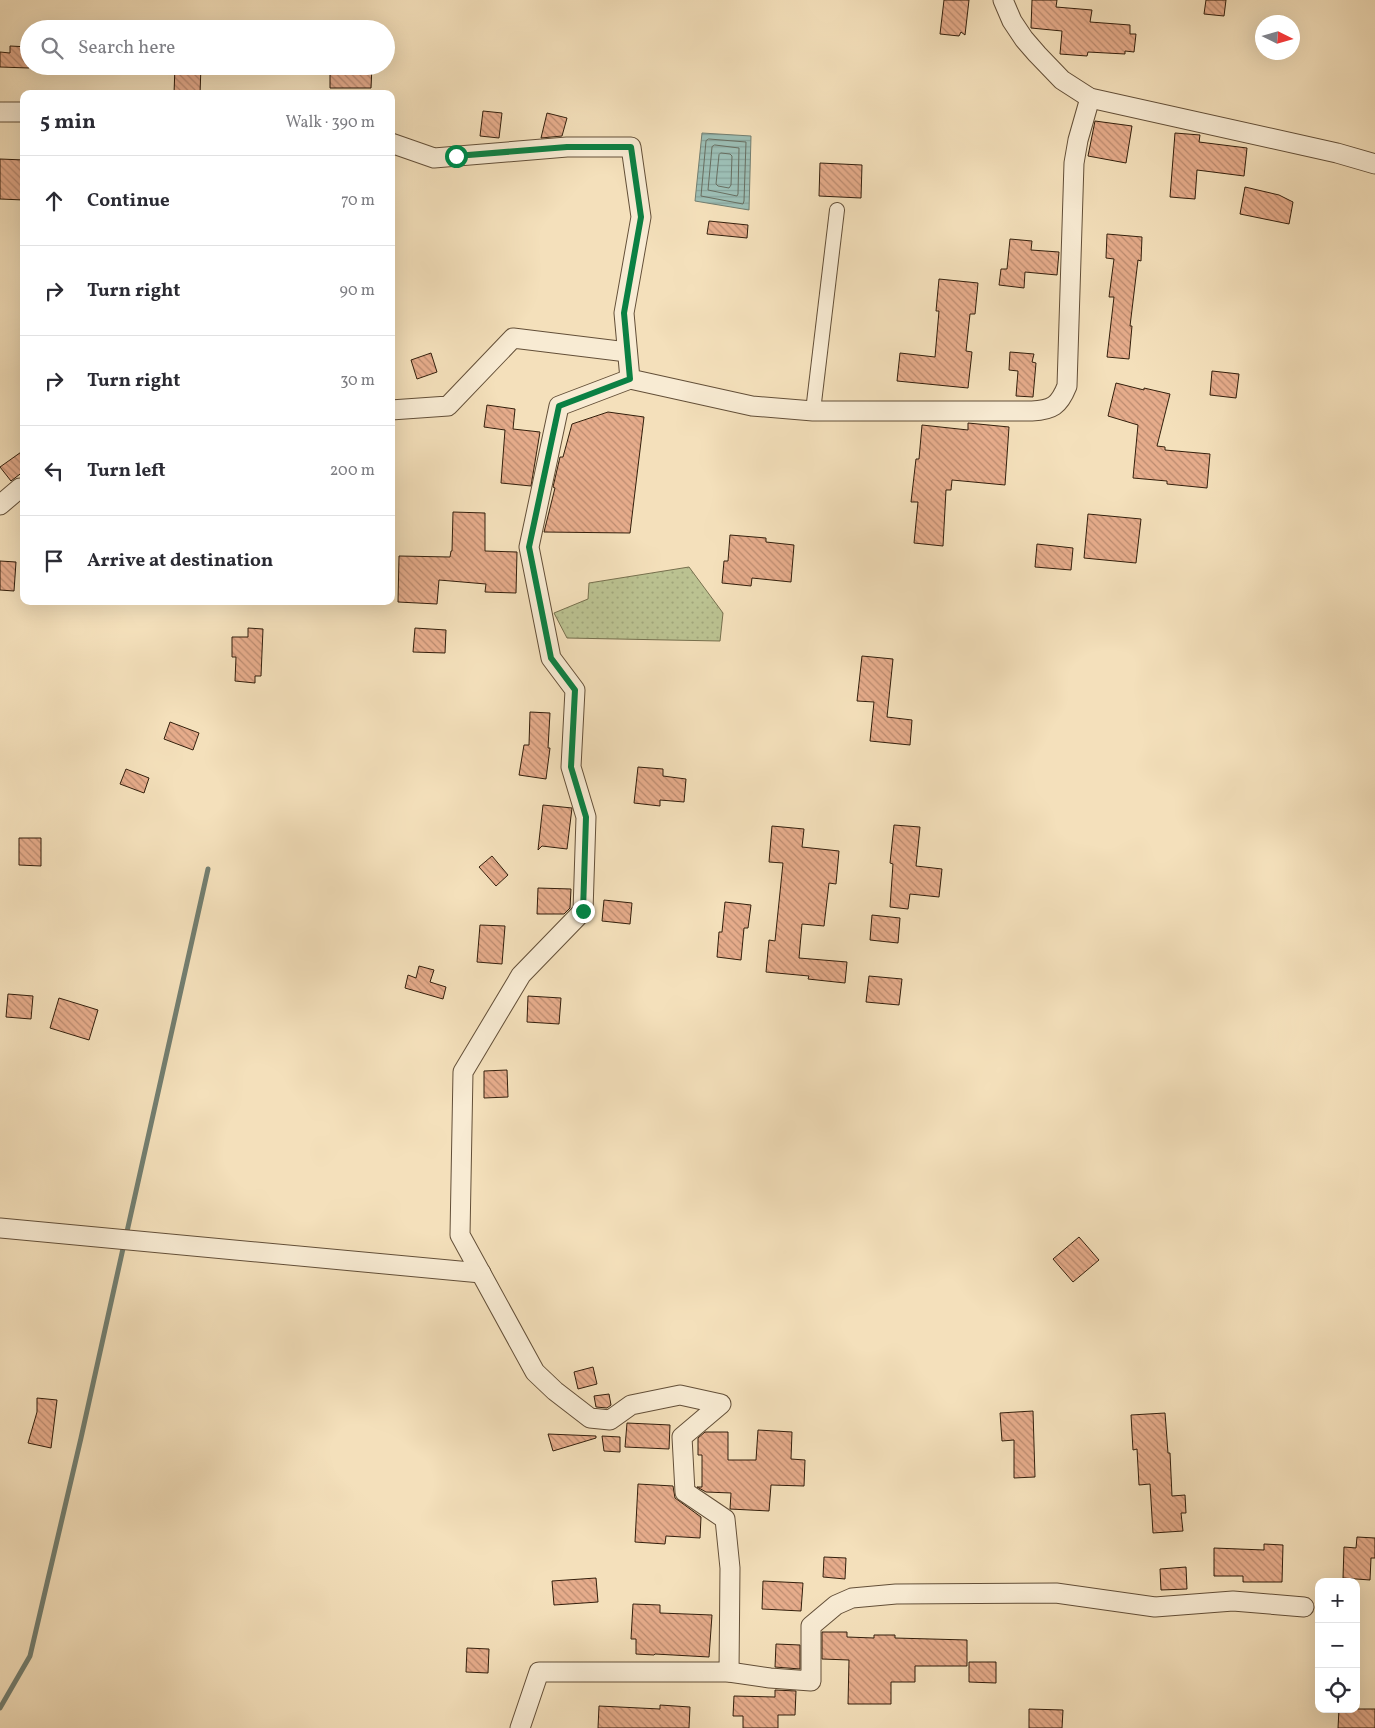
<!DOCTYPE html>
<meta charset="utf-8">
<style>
:root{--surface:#fff;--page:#f2f2f3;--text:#2b2b33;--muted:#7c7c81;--line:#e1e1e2}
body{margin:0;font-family:Vollkorn,serif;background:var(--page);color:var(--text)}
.controls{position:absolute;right:15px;bottom:15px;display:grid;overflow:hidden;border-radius:10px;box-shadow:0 5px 20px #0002}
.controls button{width:45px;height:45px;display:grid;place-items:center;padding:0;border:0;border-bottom:1px solid var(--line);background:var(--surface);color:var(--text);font:25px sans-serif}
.compass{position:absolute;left:1255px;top:15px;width:45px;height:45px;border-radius:50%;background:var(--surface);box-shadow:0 5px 20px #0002;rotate:95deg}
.stop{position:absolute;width:15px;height:15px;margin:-11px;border:4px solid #0b8043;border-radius:50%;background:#fff}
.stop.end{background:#0b8043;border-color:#fff;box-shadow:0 1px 5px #0008}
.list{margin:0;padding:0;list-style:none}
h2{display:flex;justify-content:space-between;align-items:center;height:65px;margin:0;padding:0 20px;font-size:21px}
h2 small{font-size:16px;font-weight:400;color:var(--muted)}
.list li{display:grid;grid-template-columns:32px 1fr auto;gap:15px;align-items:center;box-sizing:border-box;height:90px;padding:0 20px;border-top:1px solid var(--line)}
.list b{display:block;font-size:19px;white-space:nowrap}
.list em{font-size:16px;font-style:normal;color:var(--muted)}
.icon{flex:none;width:28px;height:28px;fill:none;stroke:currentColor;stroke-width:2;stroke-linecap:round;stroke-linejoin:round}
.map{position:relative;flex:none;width:1375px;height:1728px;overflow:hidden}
.search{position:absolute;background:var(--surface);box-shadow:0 5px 20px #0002;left:20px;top:20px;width:375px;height:55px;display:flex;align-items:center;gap:12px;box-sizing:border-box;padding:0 18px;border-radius:28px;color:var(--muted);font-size:19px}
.panel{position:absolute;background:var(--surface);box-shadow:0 5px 20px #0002;left:20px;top:90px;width:375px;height:515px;border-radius:10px}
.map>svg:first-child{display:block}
.park{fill:url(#park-dots);stroke:#77704e}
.water{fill:url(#water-rules);stroke:#727e70}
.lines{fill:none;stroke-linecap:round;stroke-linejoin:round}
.shore{stroke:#686e60;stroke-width:1}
.stream{stroke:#727e70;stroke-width:5}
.building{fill:url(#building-back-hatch);stroke:#331f0c}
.pedestrian-casing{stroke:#634f38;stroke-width:16}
.minor-casing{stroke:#634f38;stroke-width:21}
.pedestrian{stroke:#f8ebd3;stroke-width:14}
.minor{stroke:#f8ebd3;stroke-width:19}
.route{stroke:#0b8043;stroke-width:6}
</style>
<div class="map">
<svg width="1375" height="1728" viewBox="0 0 1375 1728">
<defs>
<pattern id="park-dots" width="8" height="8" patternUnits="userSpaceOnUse" patternTransform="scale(1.25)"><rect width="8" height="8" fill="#bbc291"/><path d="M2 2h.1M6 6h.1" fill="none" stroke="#a1a67c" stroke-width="1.8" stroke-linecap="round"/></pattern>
<pattern id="water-rules" width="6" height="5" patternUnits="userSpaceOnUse" patternTransform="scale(1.25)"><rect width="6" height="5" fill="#9cbdb3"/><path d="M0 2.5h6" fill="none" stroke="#87a299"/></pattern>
<pattern id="building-back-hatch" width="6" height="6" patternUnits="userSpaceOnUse" patternTransform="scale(1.25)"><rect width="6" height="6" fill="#e6ac8b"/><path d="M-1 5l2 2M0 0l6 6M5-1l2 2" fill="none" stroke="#bb8b70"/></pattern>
</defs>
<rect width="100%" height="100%" fill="#f4e0bb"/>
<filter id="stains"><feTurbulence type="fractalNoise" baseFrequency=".004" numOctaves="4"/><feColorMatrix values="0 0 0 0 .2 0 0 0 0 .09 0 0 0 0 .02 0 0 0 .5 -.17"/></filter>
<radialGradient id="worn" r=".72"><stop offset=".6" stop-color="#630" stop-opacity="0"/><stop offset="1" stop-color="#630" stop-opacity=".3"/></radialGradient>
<polygon class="park" points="689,567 723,613 720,641 567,638 554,613 588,599 589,583"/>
<polygon class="water" points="702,133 751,136 749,210 695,201"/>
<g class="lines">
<g class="shore">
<polygon points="709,139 746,142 744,201 743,204 701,196 706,141"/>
<polygon points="715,145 739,148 738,194 737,196 708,190 712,147"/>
<polygon points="721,153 730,154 732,156 731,185 729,188 718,186 716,184 719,155"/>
</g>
<g class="stream">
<polyline points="126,1236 208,869"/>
<polyline points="0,1708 30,1656 81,1438 124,1244"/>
</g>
</g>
<g class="building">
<polygon points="944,0 969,0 965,35 961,32 959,36 940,34"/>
<polygon points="1032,0 1057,0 1056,7 1092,10 1090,22 1130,25 1130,34 1136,34 1134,52 1125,51 1125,54 1088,52 1087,56 1060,54 1062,31 1031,28"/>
<polygon points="1206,0 1226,0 1224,16 1204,14"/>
<polygon points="10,46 29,47 29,68 0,67 0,52 10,53"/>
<polygon points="175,66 201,66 200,94 174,94"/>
<polygon points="330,66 372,66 371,88 330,88"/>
<polygon points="483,111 502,113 499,138 480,136"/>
<polygon points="547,113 567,118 562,136 541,138"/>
<polygon points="1095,121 1132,126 1126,163 1088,156"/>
<polygon points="1175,133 1200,135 1199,142 1247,148 1244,176 1197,170 1195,199 1170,197"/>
<polygon points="0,159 24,160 24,200 0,199"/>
<polygon points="820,163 862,165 861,198 819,196"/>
<polygon points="1245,187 1279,195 1293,202 1289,224 1240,214"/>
<polygon points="709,221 748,225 747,238 707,234"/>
<polygon points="1107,234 1142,237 1141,261 1138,260 1130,326 1132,326 1129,359 1107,357 1114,297 1109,297 1114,259 1106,258"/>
<polygon points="1010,239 1032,241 1031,250 1059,252 1057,275 1025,272 1024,288 999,285 1001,269 1007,269"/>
<polygon points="939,279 978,283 975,314 970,314 966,351 972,352 968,388 897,381 900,353 935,357 939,311 936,311"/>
<polygon points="1010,352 1034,354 1032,362 1036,363 1033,397 1016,396 1018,371 1009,370"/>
<polygon points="431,353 437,372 417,379 411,360"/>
<polygon points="1212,371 1239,374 1236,398 1210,395"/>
<polygon points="1116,383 1144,390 1144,388 1170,394 1157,446 1165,447 1165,450 1210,454 1207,488 1167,484 1167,481 1133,478 1138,425 1108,416"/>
<polygon points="487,405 515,409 513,429 540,432 531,486 501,483 505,430 484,427"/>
<polygon points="608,412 644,417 630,533 544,532 555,488 553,487 560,457 563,457 572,424"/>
<polygon points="968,423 1009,427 1005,485 952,480 951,490 946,490 943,546 914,543 918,502 911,502 916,459 919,459 922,425 968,430"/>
<polygon points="24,450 24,471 11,481 0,467"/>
<polygon points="453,512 485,513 485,551 517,552 516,593 485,592 486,584 439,580 437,604 398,602 399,556 450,557 451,551 452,551"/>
<polygon points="1088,514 1141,519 1136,563 1084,558"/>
<polygon points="730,535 766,538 766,542 794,545 791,582 752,578 751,586 722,583 724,561 728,561"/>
<polygon points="1037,544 1073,548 1071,570 1035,567"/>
<polygon points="0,561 16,562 14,591 0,590"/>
<polygon points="248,628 263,629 261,676 255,676 255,683 235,681 236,657 232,657 232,637 248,637"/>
<polygon points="415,628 446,630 445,653 413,652"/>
<polygon points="862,656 893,659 887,717 912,720 910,745 870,741 874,702 857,701"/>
<polygon points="530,712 550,713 548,748 550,748 546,779 519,775 524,745 529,745"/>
<polygon points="170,722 199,733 193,750 164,739"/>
<polygon points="638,767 663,769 663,776 686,779 684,802 660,800 660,806 634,803"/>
<polygon points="126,769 149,778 144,793 120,784"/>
<polygon points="543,805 572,808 567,849 542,846 538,850"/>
<polygon points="894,825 920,827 916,866 942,869 939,897 910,894 908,909 890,907 893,864 890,863"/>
<polygon points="772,826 804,829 802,847 839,851 836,884 829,883 824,926 802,924 799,958 847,962 845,983 808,979 809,976 766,972 769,940 775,941 783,863 769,862"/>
<polygon points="19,838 41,838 41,866 19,865"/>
<polygon points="492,856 508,875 496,886 479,867"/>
<polygon points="538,888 571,889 570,908 564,914 537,914"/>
<polygon points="604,900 632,903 630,924 602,921"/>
<polygon points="725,902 751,905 748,928 744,928 741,960 717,957 719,932 722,932"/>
<polygon points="872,915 900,918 898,943 870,940"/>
<polygon points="480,925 505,926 502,964 477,962"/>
<polygon points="419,966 434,970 430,982 446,987 443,999 405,988 408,975 416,978"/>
<polygon points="869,976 902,979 899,1005 866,1002"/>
<polygon points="8,994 33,996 31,1019 6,1017"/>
<polygon points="528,996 561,998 559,1024 527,1022"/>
<polygon points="59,998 98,1010 89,1040 50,1028"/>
<polygon points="507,1070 508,1097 484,1098 484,1071"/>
<polygon points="1079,1237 1099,1260 1073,1282 1053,1259"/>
<polygon points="593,1367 597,1384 578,1389 574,1372"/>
<polygon points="609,1394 611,1405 607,1408 596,1407 594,1396"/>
<polygon points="37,1398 57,1400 51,1448 28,1443 37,1412"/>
<polygon points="1033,1411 1035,1477 1014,1478 1014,1440 1002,1441 1000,1413"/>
<polygon points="1165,1413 1168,1453 1170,1453 1172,1496 1185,1495 1186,1513 1181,1513 1183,1531 1153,1533 1150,1484 1139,1485 1137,1449 1133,1450 1131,1415"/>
<polygon points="627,1423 670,1425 669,1449 625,1447"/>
<polygon points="758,1430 792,1432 791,1459 805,1460 804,1486 771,1485 769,1511 730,1509 731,1493 706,1492 697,1487 702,1487 702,1455 698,1455 698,1438 705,1432 728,1432 728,1460 756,1460"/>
<polygon points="548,1434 596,1436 596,1438 553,1451"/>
<polygon points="602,1436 620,1437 620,1452 604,1451"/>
<polygon points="638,1484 673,1486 675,1498 701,1517 700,1538 666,1536 665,1544 635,1542"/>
<polygon points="1357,1537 1375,1538 1375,1558 1371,1558 1370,1580 1343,1578 1344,1547 1356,1548"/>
<polygon points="1264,1544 1283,1545 1282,1582 1243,1582 1243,1576 1214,1576 1214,1548 1264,1550"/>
<polygon points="824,1557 846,1558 845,1579 823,1577"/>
<polygon points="1186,1567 1187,1589 1161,1590 1160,1569"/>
<polygon points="596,1578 598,1602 554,1605 552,1581"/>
<polygon points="763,1581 803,1583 801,1611 762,1609"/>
<polygon points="633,1604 660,1605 660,1613 712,1615 709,1657 655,1654 654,1655 636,1654 636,1639 631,1639"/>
<polygon points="822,1632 847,1632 847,1637 874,1638 874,1635 895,1635 895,1638 967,1640 967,1666 915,1666 915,1682 891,1682 891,1704 848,1704 849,1660 822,1659"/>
<polygon points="776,1644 800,1645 800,1669 775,1667"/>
<polygon points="467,1648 489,1649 488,1673 466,1672"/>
<polygon points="969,1662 996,1662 996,1683 969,1682"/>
<polygon points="775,1690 796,1691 795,1715 778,1715 778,1728 743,1728 743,1716 733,1716 734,1696 775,1697"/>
<polygon points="660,1705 690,1707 689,1728 598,1728 599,1706 660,1709"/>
<polygon points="1029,1709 1063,1710 1062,1728 1029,1728"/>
<polygon points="1339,1709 1375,1709 1375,1728 1338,1728"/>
</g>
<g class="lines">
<defs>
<polyline id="pedestrian" points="813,411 837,210"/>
<g id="minor">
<polyline points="1003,0 1012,21 1024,39 1037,54 1062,80 1090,98 1337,153 1375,164"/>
<polyline points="0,112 24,112"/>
<path d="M391,143L434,158L567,147H631L641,217L624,313L630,379L752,406L813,411H1032C1052,410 1059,406 1067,386L1074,163L1078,140L1090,98"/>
<polyline points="630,379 559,406 529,547 551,658 575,690 571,767 586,817 583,911 521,975 463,1072 460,1235 535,1372 555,1391 590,1418 610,1420 631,1405 680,1395 721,1404 682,1437 685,1492 725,1519 730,1568 729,1672"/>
<polyline points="391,410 448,406 513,338 627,352"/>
<polyline points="0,505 20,488 24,488"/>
<polyline points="0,1228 481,1273"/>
<polyline points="520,1728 539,1672 729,1672 770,1678 811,1681 811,1626 836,1605 852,1598 896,1594 1056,1593 1155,1607 1233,1601 1304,1607"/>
</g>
</defs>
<use href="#pedestrian" class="pedestrian-casing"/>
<use href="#minor" class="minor-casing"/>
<use href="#pedestrian" class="pedestrian"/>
<use href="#minor" class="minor"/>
</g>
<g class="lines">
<polyline class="route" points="456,156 567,147 631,147 641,217 624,313 630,379 559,406 529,547 551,658 575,690 571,767 586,817 583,911"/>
</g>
<rect width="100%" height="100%" filter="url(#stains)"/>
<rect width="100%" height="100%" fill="url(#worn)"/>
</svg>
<div class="controls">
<button>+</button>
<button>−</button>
<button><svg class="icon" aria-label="locate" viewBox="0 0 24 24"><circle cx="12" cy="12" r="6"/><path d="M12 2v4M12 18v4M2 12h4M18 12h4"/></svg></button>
</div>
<svg class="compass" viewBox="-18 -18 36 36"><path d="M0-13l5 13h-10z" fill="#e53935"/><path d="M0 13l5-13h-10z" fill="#7c7c81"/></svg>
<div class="stop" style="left:456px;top:156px"></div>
<div class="stop end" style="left:583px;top:911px"></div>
<div class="search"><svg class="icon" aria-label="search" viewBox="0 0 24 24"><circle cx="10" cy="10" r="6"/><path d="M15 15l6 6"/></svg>Search here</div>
<section class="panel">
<h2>5 min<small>Walk · 390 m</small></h2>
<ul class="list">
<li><svg class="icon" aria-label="ahead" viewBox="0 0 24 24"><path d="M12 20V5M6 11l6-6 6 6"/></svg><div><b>Continue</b></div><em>70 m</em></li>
<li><svg class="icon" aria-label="right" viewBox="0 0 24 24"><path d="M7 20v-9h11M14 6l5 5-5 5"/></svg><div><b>Turn right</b></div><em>90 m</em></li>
<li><svg class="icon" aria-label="right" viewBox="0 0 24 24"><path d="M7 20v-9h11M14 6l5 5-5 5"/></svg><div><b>Turn right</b></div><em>30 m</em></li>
<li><svg class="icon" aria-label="left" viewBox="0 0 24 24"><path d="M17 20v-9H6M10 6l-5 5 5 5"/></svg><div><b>Turn left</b></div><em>200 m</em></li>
<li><svg class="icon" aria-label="arrive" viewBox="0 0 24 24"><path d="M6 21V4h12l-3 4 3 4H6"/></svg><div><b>Arrive at destination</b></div></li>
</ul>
</section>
</div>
